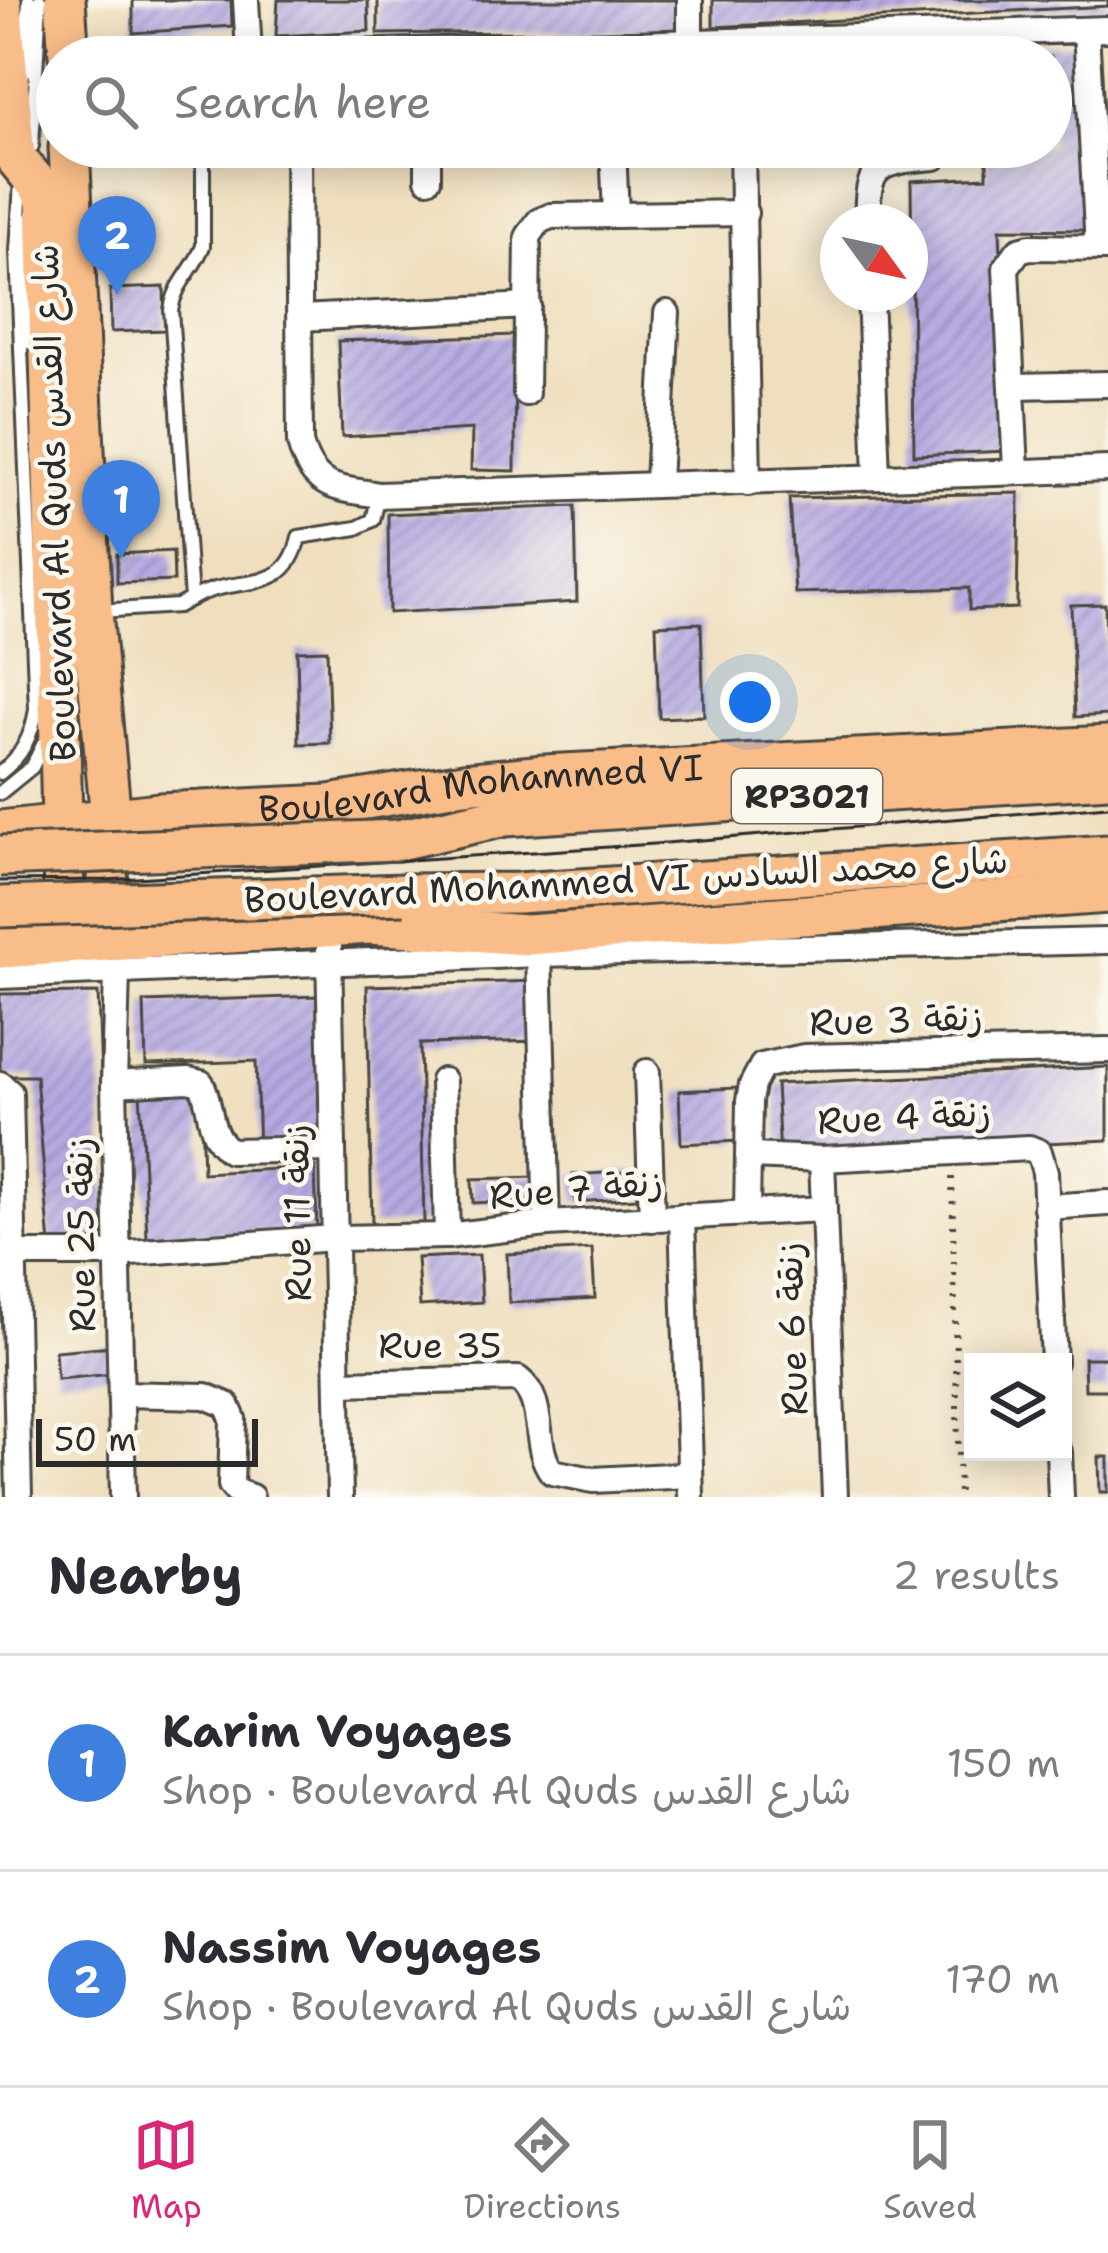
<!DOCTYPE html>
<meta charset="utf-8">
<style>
:root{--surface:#fff;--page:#f7f7f7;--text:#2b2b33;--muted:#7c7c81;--line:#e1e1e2;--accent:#db2777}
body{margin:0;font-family:"Shantell Sans","Playpen Sans Arabic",sans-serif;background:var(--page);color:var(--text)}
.controls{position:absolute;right:36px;bottom:36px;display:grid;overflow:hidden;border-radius:0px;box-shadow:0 6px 30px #0003}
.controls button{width:108px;height:108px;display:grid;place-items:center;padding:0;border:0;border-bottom:3px solid var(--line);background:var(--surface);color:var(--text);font:60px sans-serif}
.compass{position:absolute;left:820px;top:204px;width:108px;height:108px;border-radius:50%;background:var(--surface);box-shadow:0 6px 30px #0003;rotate:123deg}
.scale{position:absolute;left:36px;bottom:30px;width:222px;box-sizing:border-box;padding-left:12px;border:6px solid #2b2b2b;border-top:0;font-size:33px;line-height:42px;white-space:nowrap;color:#2b2b2b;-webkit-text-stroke:9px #fbf7ec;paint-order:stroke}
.you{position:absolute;left:750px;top:702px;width:42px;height:42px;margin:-30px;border:9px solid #fff;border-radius:50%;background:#1a73e8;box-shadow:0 0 0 18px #1a73e833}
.badge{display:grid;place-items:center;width:78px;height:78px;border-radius:50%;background:var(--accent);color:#fff;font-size:39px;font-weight:700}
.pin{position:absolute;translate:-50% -99px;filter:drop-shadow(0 3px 6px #0008)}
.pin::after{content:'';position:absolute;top:63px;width:42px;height:36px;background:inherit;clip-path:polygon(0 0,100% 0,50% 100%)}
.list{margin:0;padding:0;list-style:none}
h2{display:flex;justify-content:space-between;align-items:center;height:156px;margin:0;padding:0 48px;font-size:51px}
h2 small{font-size:39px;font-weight:400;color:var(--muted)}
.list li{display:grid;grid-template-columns:78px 1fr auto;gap:36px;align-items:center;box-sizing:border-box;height:216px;padding:0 48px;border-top:3px solid var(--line)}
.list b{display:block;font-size:45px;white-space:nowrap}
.list p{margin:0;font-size:39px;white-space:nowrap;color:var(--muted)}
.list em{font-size:39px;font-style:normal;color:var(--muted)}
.icon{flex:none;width:66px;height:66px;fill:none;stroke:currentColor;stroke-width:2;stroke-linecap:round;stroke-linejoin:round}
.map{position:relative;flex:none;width:1108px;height:1497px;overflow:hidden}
.search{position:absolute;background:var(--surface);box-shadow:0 6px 30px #0003;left:36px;right:36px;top:36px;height:132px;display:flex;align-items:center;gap:30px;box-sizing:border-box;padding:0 42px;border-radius:66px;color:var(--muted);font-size:45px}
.sheet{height:588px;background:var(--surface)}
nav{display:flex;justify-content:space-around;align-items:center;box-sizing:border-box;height:168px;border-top:3px solid var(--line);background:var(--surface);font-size:33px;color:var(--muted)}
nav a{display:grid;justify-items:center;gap:6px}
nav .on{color:var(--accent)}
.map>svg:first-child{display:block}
.building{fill:url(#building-hatch)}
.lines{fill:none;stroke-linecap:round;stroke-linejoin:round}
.service-casing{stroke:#484641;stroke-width:18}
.minor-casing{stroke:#484641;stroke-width:30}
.primary-casing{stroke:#484641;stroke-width:45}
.trunk-casing{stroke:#484641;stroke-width:45}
.path{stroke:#484641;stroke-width:6;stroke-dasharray:3 9;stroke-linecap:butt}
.service{stroke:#fff;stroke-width:12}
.minor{stroke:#fff;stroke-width:24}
.primary{stroke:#f8bd89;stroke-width:39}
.trunk{stroke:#f8bd89;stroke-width:39}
.tram{stroke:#2b2b2b;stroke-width:3}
.trunk-bridge-casing{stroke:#484641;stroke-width:45;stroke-linecap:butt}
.trunk-bridge{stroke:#f8bd89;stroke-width:39}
.labels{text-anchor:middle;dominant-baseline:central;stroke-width:9;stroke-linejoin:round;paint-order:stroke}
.shield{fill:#fbf7ec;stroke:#696865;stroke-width:3}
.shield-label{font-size:33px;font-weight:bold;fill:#2b2b2b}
.street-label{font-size:36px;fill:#2b2b2b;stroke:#fbf7ec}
</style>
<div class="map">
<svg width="1108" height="1497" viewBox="0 0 1108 1497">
<defs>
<pattern id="building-hatch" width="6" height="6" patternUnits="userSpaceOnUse" patternTransform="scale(3)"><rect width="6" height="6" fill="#b7aae3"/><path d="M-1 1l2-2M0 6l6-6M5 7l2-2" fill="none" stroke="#958bb8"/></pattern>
</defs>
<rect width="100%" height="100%" fill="#fbf7ec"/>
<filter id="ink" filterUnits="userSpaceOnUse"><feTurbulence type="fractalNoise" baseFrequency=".00833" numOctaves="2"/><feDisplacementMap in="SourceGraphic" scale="24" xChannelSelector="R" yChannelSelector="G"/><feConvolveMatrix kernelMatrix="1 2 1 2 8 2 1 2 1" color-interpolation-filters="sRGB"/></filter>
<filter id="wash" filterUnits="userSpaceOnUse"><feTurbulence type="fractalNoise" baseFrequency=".004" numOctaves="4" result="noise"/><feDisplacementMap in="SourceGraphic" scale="48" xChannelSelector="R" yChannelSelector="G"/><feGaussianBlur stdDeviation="2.7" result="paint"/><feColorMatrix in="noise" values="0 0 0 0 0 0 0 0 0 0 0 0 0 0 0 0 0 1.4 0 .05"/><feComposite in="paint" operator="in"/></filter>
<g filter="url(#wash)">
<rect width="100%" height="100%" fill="#efdfbf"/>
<g id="blocks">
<g class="building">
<polygon points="133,0 231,0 232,26 133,33"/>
<polygon points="278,0 368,0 369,31 276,36"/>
<polygon points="378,0 681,0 680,30 378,34"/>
<polygon points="713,0 1108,0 1108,6 713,27"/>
<polygon points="1076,44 1086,230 1000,229 1008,451 914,455 911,181 987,177 987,147 1051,147 1051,57 988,57 989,46"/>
<polygon points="164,287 165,330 111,332 110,289"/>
<polygon points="516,335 515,471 471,470 472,429 342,437 338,341"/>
<polygon points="1019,493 1017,608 969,610 969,588 795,593 789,498"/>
<polygon points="575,506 577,602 389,613 388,514"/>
<polygon points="173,551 174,581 117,583 117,554"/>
<polygon points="1105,604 1108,715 1075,717 1071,605"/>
<polygon points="701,623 704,716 659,718 656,625"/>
<polygon points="327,650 330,743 299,744 297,651"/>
<polygon points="539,981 540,1041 420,1044 424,1223 372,1225 367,986"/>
<polygon points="98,993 107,1242 50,1246 36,1076 0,1076 0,994"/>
<polygon points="317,996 322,1147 259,1150 256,1061 146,1065 144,1002"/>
<polygon points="1108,1067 1108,1140 780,1156 776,1084"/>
<polygon points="200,1087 203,1173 315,1167 317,1230 147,1238 140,1090"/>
<polygon points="736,1088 739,1141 681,1144 679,1091"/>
<polygon points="635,1171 637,1198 575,1202 573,1175"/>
<polygon points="536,1177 537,1200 473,1203 472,1179"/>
<polygon points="592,1249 595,1298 509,1303 507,1254"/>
<polygon points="479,1255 482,1302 420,1306 417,1258"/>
<polygon points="113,1346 115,1374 57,1379 55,1351"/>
<polygon points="1084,1358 1108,1358 1108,1390 1085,1390"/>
<polygon points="1099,1457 1108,1457 1108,1492 1100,1492"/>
</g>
</g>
</g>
<g filter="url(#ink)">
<use href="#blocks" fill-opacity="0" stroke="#484641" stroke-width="3"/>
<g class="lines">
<defs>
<g id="service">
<polyline points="25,71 29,0"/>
<polyline points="32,146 40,0"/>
<polyline points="28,220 31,343"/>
<path d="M191,599C237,572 286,599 299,537L357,528L373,520L379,496"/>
<path d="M99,611L178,606L191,599L171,310C175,283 194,270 203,246V147"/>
<path d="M0,773C22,756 32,736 36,709L17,252L21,181"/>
<polyline points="0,793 32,767 45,741"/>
</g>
<g id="minor">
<polyline points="246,0 249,54"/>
<polyline points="1086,30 1098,248"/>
<polyline points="690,41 690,0"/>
<polyline points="222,57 1108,29"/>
<path d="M298,147L300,443C313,490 337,488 379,495L1108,469"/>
<polyline points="428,147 428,179"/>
<polyline points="613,147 616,214"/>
<polyline points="742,147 748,483"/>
<path d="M868,222C865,162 881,162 935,157L946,147"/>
<polyline points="870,294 877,476"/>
<polyline points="301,318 528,306"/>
<polyline points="1015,386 1108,384"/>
<polyline points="526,393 528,237 539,221 551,216 745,213"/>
<polyline points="1016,470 1006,268 1019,250 1030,247 1108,248"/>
<polyline points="658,482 667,313"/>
<polyline points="329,948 340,1497"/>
<polyline points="539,954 547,1224"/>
<polyline points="117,971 114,1084 123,1497"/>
<polyline points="0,976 539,954 1108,941"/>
<polyline points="647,1072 652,1219"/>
<polyline points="443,1081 447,1236"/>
<polyline points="0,1084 10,1093 19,1497"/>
<path d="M114,1084L188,1080L201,1083C213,1106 206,1134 230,1151L333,1149"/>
<polyline points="749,1156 822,1159 1029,1148 1039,1152 1045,1172 1054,1362"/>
<polyline points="822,1159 835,1497"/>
<polyline points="1046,1207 1108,1203"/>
<polyline points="747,1211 749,1101 752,1085 762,1066 804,1057 1108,1050"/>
<polyline points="682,1216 691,1497"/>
<polyline points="0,1254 117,1254 334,1238 447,1236 547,1224 824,1209"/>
<path d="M339,1383L518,1379C548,1402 531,1445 552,1472L593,1480L689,1475"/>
<polyline points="121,1394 205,1396 227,1405 233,1419 231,1485 237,1492 251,1497"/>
<polyline points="1059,1452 1061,1497"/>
</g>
<g id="primary">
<polyline points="1,0 15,157 40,187 46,200 65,937"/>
<polyline points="65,0 69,57"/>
<polyline points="69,147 92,611 111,820 103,938"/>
<path id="s1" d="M0,831L159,813L329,805L464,783L544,775L1108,746"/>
<polyline points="0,948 370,924 527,935 1108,893"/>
</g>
<g id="trunk">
<polyline points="398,840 505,816 1108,777"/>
<polyline points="404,894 517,893 1108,855"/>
</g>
</defs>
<use href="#service" class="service-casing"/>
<use href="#minor" class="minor-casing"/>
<use href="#primary" class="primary-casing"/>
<use href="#trunk" class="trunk-casing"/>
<polyline class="path" points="952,1177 959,1497"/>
<use href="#service" class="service"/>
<use href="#minor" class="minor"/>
<use href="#primary" class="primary"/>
<use href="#trunk" class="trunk"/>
<polyline class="tram" points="0,881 106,880 654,844 1108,806"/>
<defs>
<g id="trunk-bridge">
<polyline points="0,856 398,840"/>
<polyline points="0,907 404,894"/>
</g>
</defs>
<use href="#trunk-bridge" class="trunk-bridge-casing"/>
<use href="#trunk-bridge" class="trunk-bridge"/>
</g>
</g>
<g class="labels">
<rect class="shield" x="732" y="769" width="150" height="54" rx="9"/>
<g class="shield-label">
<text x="807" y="796">RP3021</text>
</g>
<g class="street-label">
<text transform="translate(54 503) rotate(-92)">Boulevard Al Quds شارع القدس</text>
<text stroke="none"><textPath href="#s1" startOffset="483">Boulevard Mohammed VI</textPath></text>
<text transform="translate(626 880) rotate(-3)">Boulevard Mohammed VI شارع محمد السادس</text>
<text transform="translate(896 1020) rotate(-2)">Rue 3 زنقة</text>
<text transform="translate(904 1117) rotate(-3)">Rue 4 زنقة</text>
<text transform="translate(576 1189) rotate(-5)">Rue 7 زنقة</text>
<text transform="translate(297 1213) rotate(-91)">Rue 11 زنقة</text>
<text transform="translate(81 1235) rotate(-91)">Rue 25 زنقة</text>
<text transform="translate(792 1329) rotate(-92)">Rue 6 زنقة</text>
<text x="440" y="1345">Rue 35</text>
</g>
</g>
</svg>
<div class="controls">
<button><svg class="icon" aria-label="layers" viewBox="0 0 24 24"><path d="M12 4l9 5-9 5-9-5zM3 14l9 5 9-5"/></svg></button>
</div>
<svg class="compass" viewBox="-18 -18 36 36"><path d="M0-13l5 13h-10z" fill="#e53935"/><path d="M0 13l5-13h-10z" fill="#7c7c81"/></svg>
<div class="scale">50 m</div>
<div class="you"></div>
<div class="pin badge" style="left:121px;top:559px;background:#3f7fe0">1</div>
<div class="pin badge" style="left:117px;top:295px;background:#3f7fe0">2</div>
<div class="search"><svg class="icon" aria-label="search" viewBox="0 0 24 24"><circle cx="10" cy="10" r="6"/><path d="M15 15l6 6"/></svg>Search here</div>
</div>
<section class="sheet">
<h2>Nearby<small>2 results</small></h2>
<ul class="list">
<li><span class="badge" style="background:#3f7fe0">1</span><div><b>Karim Voyages</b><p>Shop · Boulevard Al Quds شارع القدس</p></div><em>150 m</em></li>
<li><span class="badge" style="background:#3f7fe0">2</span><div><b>Nassim Voyages</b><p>Shop · Boulevard Al Quds شارع القدس</p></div><em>170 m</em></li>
</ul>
</section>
<nav>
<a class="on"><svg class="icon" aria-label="map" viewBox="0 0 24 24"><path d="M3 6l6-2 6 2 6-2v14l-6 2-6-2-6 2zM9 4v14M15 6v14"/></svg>Map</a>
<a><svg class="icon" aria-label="directions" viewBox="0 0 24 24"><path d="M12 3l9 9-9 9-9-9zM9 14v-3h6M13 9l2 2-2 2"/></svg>Directions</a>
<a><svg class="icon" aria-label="saved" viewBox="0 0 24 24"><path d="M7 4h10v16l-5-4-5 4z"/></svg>Saved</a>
</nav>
